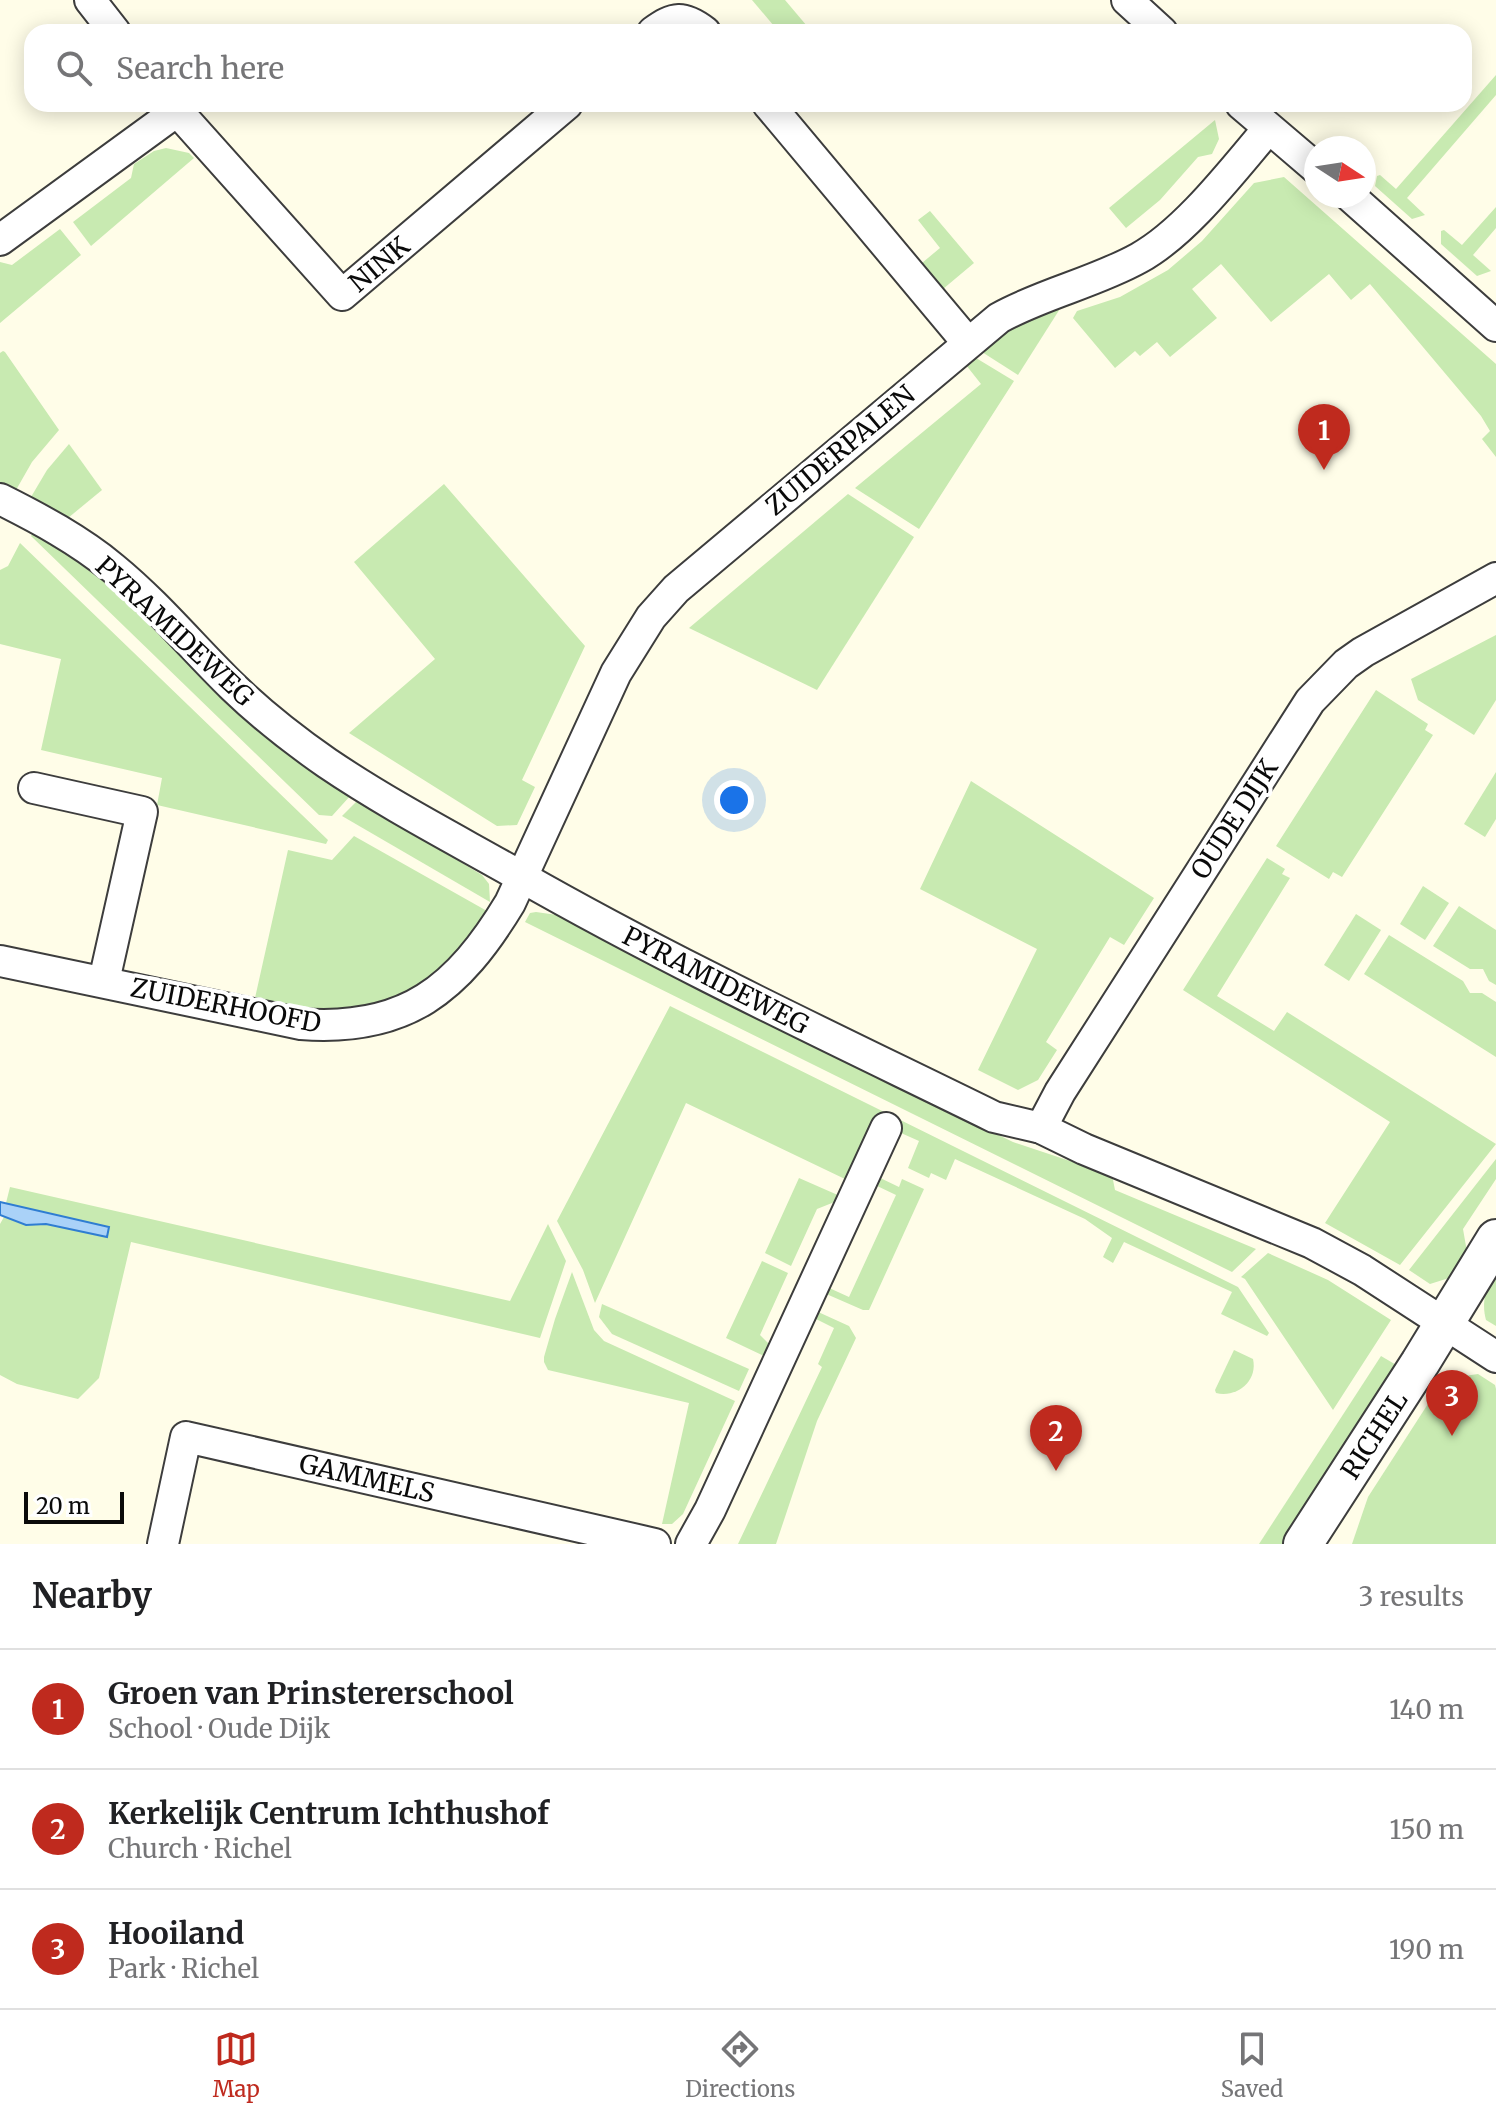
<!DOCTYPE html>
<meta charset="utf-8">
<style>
:root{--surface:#fff;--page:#f6f6f6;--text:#202124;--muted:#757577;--line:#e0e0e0;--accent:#bf2a1e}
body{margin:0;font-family:Merriweather,serif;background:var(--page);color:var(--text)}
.compass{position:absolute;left:1304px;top:136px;width:72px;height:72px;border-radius:50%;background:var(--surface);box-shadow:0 4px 20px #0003;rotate:102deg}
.scale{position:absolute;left:24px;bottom:20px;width:100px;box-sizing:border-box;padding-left:8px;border:4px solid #0a0a0a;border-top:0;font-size:22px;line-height:28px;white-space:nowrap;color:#0a0a0a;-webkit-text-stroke:6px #fff;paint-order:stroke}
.you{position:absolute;left:734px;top:800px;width:28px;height:28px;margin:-20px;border:6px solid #fff;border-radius:50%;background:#1a73e8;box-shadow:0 0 0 12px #1a73e833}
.badge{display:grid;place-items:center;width:52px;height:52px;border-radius:50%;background:var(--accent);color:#fff;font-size:26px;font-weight:700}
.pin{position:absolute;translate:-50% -66px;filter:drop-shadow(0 2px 4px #0008)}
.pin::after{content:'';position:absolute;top:42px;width:28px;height:24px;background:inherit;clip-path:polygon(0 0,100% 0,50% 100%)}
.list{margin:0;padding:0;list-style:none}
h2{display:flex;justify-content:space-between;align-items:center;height:104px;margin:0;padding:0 32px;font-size:34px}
h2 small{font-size:26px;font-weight:400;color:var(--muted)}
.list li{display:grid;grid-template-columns:52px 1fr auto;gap:24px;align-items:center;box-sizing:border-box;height:120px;padding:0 32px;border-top:2px solid var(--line)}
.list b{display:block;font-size:30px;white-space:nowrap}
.list p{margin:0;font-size:26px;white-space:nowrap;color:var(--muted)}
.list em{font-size:26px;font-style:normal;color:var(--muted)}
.icon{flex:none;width:44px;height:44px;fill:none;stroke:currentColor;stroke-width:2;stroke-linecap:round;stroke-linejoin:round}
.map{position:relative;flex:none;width:1496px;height:1544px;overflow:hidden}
.search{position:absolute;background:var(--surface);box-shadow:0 4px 20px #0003;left:24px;right:24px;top:24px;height:88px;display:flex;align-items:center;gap:20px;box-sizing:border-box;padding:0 28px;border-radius:24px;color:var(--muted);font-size:30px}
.sheet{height:464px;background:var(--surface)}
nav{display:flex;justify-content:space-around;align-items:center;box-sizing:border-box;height:112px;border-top:2px solid var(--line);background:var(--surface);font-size:22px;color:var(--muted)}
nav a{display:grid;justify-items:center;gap:4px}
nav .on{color:var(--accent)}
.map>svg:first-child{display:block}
.green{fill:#c8eab1}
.water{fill:#aad2f8;stroke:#2f7dd2;stroke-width:2}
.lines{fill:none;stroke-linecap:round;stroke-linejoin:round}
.minor-casing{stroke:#3d3d3d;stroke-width:34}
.tertiary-casing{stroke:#3d3d3d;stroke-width:42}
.minor{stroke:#fff;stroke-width:30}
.tertiary{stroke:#fff;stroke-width:38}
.labels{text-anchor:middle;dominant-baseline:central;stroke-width:8;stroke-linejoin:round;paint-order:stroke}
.street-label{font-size:26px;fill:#0a0a0a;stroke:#fff}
</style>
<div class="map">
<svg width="1496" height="1544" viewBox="0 0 1496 1544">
<rect width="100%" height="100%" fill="#fffde8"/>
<g class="green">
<polygon points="752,0 785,0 812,32 779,32"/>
<polygon points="1496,75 1496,95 1407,198 1425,215 1412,219 1375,186 1377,176 1380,175 1396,189"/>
<polygon points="1215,120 1219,139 1212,154 1198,157 1160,200 1126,228 1109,208"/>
<polygon points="166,148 189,153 194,158 91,246 73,222 131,178 134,164 154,151"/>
<polygon points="1284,177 1496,364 1496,457 1482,439 1490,431 1481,416 1370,284 1351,300 1329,274 1271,322 1221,264 1192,289 1217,318 1170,357 1157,342 1140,356 1135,351 1115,368 1073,318 1077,311 1120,297 1168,270 1202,241 1254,183"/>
<polygon points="1496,207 1496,228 1473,255 1491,271 1477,276 1441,244 1441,231 1444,230 1462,245"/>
<polygon points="930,211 974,263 943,289 922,263 940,248 918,220"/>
<polygon points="60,229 81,255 0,323 0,262 12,265"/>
<polygon points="1063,304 1018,375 982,352 1013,326"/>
<polygon points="3,351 5,352 59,430 32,462 16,490 0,482 0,353"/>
<polygon points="976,358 1014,381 919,529 855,488 981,384 966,365"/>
<polygon points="69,444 102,490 68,518 31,497 47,470"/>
<polygon points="444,484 585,646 522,780 535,787 517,825 497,826 349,733 435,659 354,562"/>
<polygon points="848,494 914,537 817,690 689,628"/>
<polygon points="33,533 64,552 107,584 222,696 351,795 332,816 319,815 31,536"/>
<polygon points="20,543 328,840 326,844 157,805 162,778 41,750 61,659 0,644 0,570 8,566"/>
<polygon points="1496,635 1496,700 1474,735 1418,700 1411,679"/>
<polygon points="1376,690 1428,724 1425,730 1433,735 1342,877 1333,872 1329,879 1276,846"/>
<polygon points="1496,772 1496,819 1485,837 1464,824"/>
<polygon points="971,781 1154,898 1124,945 1110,937 1046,1042 1057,1050 1038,1080 1018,1090 978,1070 1037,949 920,889"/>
<polygon points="358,800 482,875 489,884 490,902 342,816"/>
<path d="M354,836L487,911C478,925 469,945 456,957C419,993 368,1015 316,1010C296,1008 275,1002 255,998L288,850L332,860Z"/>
<polygon points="1267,858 1285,869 1282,874 1290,878 1217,996 1274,1031 1287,1012 1496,1144 1400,1265 1325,1223 1390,1122 1183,990"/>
<polygon points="1423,886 1449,903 1425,940 1400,924"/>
<polygon points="1459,906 1496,930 1496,985 1489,981 1483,969 1470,969 1433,946"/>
<polygon points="536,912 557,915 770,1025 1013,1142 1112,1175 1115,1190 1256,1249 1232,1272 525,922 530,913"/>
<polygon points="1356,914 1381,930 1349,981 1324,965"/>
<polygon points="1389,935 1463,981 1470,993 1482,993 1496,1002 1496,1057 1364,974"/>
<polygon points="670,1006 1238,1287 1269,1333 1267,1336 1221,1314 1232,1292 1124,1242 1113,1263 1103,1257 1112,1238 1085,1219 955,1159 946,1180 931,1173 929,1178 908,1168 919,1141 874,1121 847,1180 686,1103 595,1303 583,1270 557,1221"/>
<polygon points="1496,1159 1496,1179 1463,1229 1467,1252 1449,1278 1430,1284 1409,1270"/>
<polygon points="876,1176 899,1187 902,1179 924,1189 869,1310 863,1310 824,1293 827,1287 849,1297 896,1195 873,1184"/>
<polygon points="799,1178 840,1196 837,1201 817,1209 791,1266 765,1253"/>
<polygon points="10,1187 510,1301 548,1224 566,1261 540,1338 131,1242 99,1378 78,1399 17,1384 0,1375 0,1224 4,1217 26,1225 46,1224 107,1237 108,1227 6,1203"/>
<polygon points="1268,1253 1328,1280 1391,1320 1333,1410 1245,1279 1241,1277"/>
<polygon points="762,1261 788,1273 760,1335 770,1345 766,1357 726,1338"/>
<polygon points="572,1272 594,1330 604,1341 735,1401 683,1514 672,1524 662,1524 689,1403 548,1370 544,1362 544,1357 555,1319"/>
<path d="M1496,1272V1326L1486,1320C1481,1301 1486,1288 1496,1272Z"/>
<polygon points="602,1304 749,1369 739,1391 612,1334 599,1317"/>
<polygon points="816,1311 849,1326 856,1338 817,1421 776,1544 738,1544 822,1367 818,1364 834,1328 812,1317"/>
<path d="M1234,1350L1253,1359C1258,1381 1237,1398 1216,1393L1215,1390Z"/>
<polygon points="1381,1356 1398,1366 1284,1544 1259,1544"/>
<polygon points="1478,1374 1495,1385 1496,1389 1496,1544 1352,1544 1368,1497 1444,1379"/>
</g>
<polygon class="water" points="0,1202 109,1227 107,1237 46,1224 26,1225 0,1215"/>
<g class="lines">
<defs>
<g id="minor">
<polyline points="90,0 115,32"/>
<polyline points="1127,0 1162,32"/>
<path d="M653,32C674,17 683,15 705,32"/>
<polyline points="171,104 342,295 567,104"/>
<polyline points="768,104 968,343"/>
<polyline points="1241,104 1316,168"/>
<polyline points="1350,196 1496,326"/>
<polyline points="0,240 177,111"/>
<path d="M0,499C40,519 79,540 113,568C157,604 193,648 233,687C262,715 294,740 327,763C389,805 455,839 520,876C674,964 835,1039 994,1117L1041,1128L1084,1149L1312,1243L1362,1270L1496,1357"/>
<polyline points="34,788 142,812 104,981"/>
<path d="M0,961L301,1024C406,1032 458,989 510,903L616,673L651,617L676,589L999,318C1044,293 1094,283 1139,258C1186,232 1233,170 1268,129"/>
<polyline points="1041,1128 1060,1092 1310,701 1346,664 1363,652 1496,578"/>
<polyline points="163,1544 186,1437 655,1544"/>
<polyline points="691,1544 710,1510 886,1128"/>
</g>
<polyline id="tertiary" points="1303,1544 1420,1363 1496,1239"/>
</defs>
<use href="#minor" class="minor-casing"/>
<use href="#tertiary" class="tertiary-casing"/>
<use href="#minor" class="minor"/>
<use href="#tertiary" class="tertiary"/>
</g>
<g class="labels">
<g class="street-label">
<text transform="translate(379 264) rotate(-40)">NINK</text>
<text transform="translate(840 450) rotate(-40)">ZUIDERPALEN</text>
<text transform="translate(175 631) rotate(43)">PYRAMIDEWEG</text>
<text transform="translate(1234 819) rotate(-57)">OUDE DIJK</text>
<text transform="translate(716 980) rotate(27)">PYRAMIDEWEG</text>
<text transform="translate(226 1005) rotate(11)">ZUIDERHOOFD</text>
<text transform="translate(1374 1435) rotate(-57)">RICHEL</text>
<text transform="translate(367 1478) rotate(13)">GAMMELS</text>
</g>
</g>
</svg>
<svg class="compass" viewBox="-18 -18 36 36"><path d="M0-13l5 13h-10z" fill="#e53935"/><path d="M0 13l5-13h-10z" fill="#757577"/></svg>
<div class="scale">20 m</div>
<div class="you"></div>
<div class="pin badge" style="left:1324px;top:470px">1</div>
<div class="pin badge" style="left:1056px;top:1471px">2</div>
<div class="pin badge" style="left:1452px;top:1436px">3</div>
<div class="search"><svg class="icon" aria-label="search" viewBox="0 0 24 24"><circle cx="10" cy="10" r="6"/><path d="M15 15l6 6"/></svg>Search here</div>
</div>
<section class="sheet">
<h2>Nearby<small>3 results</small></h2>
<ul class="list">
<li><span class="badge">1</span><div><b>Groen van Prinstererschool</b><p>School · Oude Dijk</p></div><em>140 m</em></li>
<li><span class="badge">2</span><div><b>Kerkelijk Centrum Ichthushof</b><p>Church · Richel</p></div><em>150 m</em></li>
<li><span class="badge">3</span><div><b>Hooiland</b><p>Park · Richel</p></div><em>190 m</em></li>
</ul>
</section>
<nav>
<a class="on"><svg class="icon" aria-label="map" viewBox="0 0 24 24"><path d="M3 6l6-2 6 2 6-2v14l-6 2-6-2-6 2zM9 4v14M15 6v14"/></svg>Map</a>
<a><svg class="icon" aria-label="directions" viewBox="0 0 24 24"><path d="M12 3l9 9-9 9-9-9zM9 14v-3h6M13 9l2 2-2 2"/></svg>Directions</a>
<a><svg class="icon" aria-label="saved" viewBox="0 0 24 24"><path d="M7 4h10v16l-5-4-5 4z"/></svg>Saved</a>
</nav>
